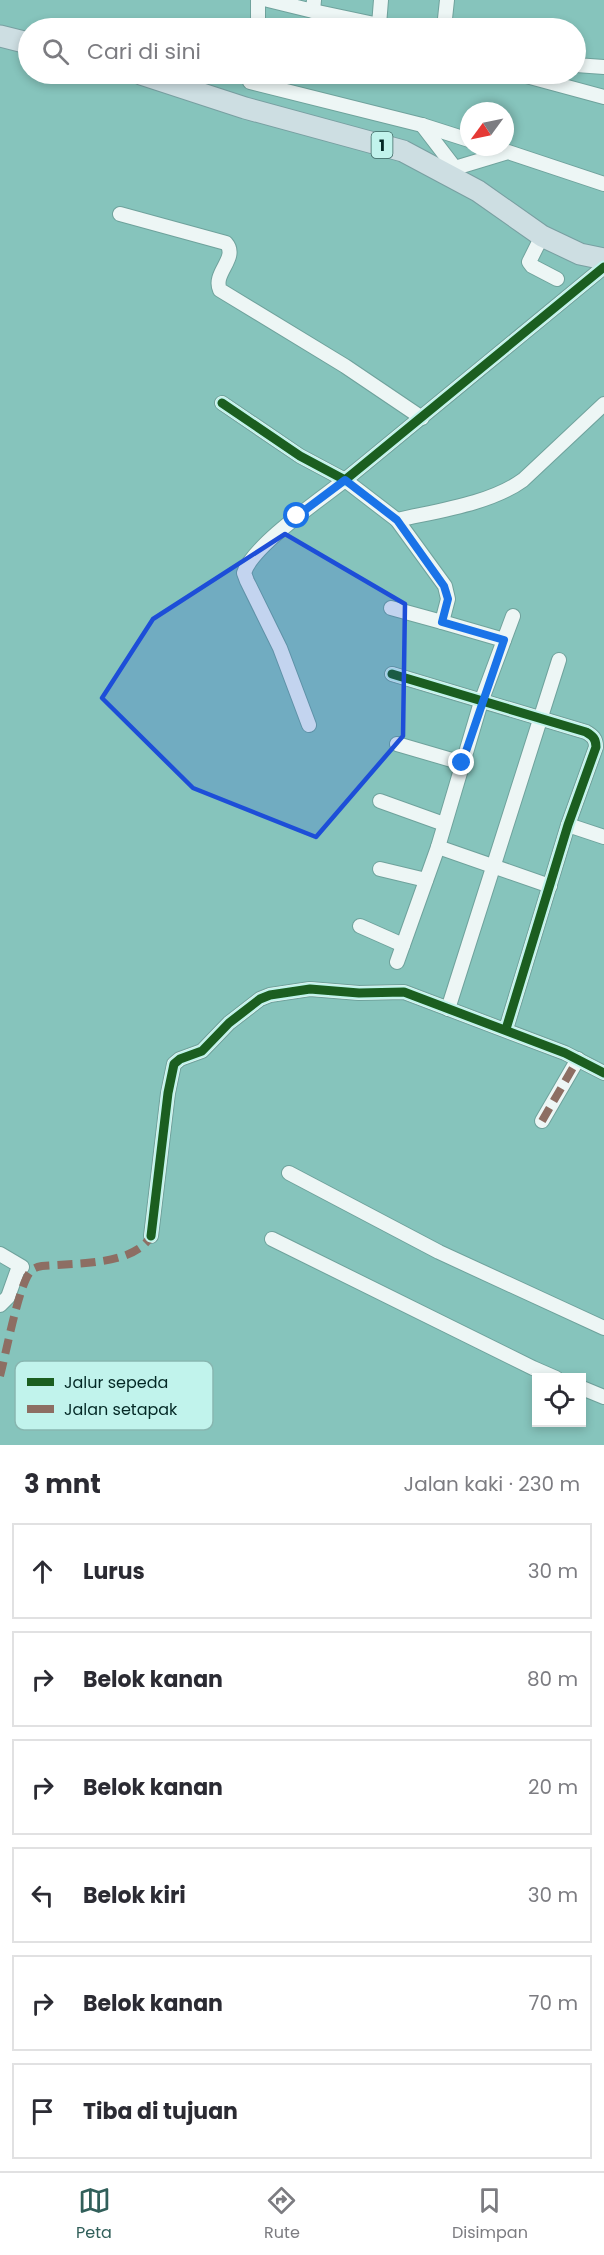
<!DOCTYPE html>
<html lang="id">
<meta charset="utf-8">
<style>
:root{--surface:#fff;--page:#f2f2f3;--text:#2b2b33;--muted:#7c7c81;--line:#e1e1e2;--accent:#315f5a}
body{margin:0;font-family:Poppins,sans-serif;background:var(--page);color:var(--text)}
.controls{position:absolute;right:18px;bottom:18px;display:grid;overflow:hidden;border-radius:0px;box-shadow:0 3px 9px #0003}
.controls button{width:54px;height:54px;display:grid;place-items:center;padding:0;border:0;border-bottom:2px solid var(--line);background:var(--surface);color:var(--text);font:30px sans-serif}
.compass{position:absolute;left:460px;top:102px;width:54px;height:54px;border-radius:50%;background:var(--surface);box-shadow:0 3px 9px #0003;rotate:237deg}
.stop{position:absolute;width:18px;height:18px;margin:-14px;border:4px solid #1a73e8;border-radius:50%;background:#fff}
.stop.end{background:#1a73e8;border-color:#fff;box-shadow:0 2px 6px #0008}
.list{margin:0;padding:0;list-style:none}
h2{display:flex;justify-content:space-between;align-items:center;height:78px;margin:0;padding:0 24px;font-size:26px}
h2 small{font-size:20px;font-weight:400;color:var(--muted)}
.list li{display:grid;grid-template-columns:39px 1fr auto;gap:18px;align-items:center;box-sizing:border-box;height:96px;margin:0 12px 12px;padding:0 12px;border:2px solid var(--line);border-radius:0px}
.list b{display:block;font-size:22px;white-space:nowrap}
.list em{font-size:20px;font-style:normal;color:var(--muted)}
.icon{flex:none;width:33px;height:33px;fill:none;stroke:currentColor;stroke-width:2;stroke-linecap:round;stroke-linejoin:round}
.map{position:relative;flex:none;width:604px;height:1445px;overflow:hidden}
.search{position:absolute;background:var(--surface);box-shadow:0 3px 9px #0003;left:18px;right:18px;top:18px;height:66px;display:flex;align-items:center;gap:15px;box-sizing:border-box;padding:0 21px;border-radius:33px;color:var(--muted);font-size:22px}
.sheet{height:726px;background:var(--surface)}
nav{display:flex;justify-content:space-around;align-items:center;box-sizing:border-box;height:84px;border-top:2px solid var(--line);background:var(--surface);font-size:16px;color:var(--muted)}
nav a{display:grid;justify-items:center;gap:3px}
nav .on{color:var(--accent)}
.map>svg:first-child{display:block}
.lines{fill:none;stroke-linecap:round;stroke-linejoin:round}
.minor-casing{stroke:#6fa29c;stroke-width:16}
.highway-casing{stroke:#789fa1;stroke-width:23}
.minor{stroke:#edf6f5;stroke-width:14}
.highway{stroke:#cddee2;stroke-width:21}
.quiet{stroke:#8d6e63;stroke-width:8;stroke-dasharray:15 8;stroke-linecap:butt}
.cycleway-casing{stroke:#c1f3ec;stroke-width:13}
.cycleway{stroke:#1b5e20;stroke-width:9}
.route{stroke:#1a73e8;stroke-width:8}
.marked{fill:#1d4ed8;fill-opacity:0.2;stroke:#1d4ed8;stroke-width:4.5;stroke-linejoin:round}
.labels{text-anchor:middle;dominant-baseline:central;stroke-width:4.5;stroke-linejoin:round;paint-order:stroke}
.shield{fill:#c1f3ec;stroke:#3c6561;stroke-width:1.5}
.shield-label{font-size:16px;font-weight:bold;fill:#032825}
.key{fill:#c1f3ec;stroke:#88b6b0;stroke-width:1.5}
.key-label{font-size:16px;fill:#032825}
</style>
<div class="map">
<svg width="604" height="1445" viewBox="0 0 604 1445">
<rect width="100%" height="100%" fill="#86c4bc"/>
<g class="lines">
<defs>
<g id="minor">
<polyline points="258,0 258,28"/>
<polyline points="268,0 313,11 314,0"/>
<polyline points="313,11 379,25 381,0"/>
<polyline points="444,28 447,0"/>
<polyline points="576,65 604,67"/>
<polyline points="519,74 604,97"/>
<polyline points="250,82 422,125 469,140"/>
<polyline points="422,125 455,168"/>
<polyline points="452,176 455,168 508,152 604,184"/>
<path d="M120,214L226,243C239,258 212,273 220,290L345,366L422,418"/>
<polyline points="542,236 529,262 532,266 557,279"/>
<polyline points="222,403 300,456 345,480 604,267"/>
<polyline points="397,520 445,586 448,599 442,622 504,640"/>
<polyline points="391,608 442,622"/>
<path d="M392,674L586,732C593,736 596,739 596,747L568,825L506,1029"/>
<path d="M309,725L280,648L247,581L244,573C252,546 321,499 345,480L397,520C436,511 490,504 523,480L604,404"/>
<polyline points="397,744 462,763"/>
<polyline points="380,801 444,824"/>
<polyline points="568,825 604,837"/>
<polyline points="438,847 550,886"/>
<polyline points="380,869 426,880"/>
<polyline points="360,926 403,945"/>
<polyline points="397,962 438,847 481,702 513,616"/>
<polyline points="448,1009 559,660"/>
<polyline points="542,1121 578,1059"/>
<polyline points="289,1173 439,1252 604,1328"/>
<polyline points="151,1236 168,1093 174,1064 180,1059 202,1051 229,1023 260,999 270,995 310,989 359,993 404,992 565,1053 604,1073"/>
<polyline points="272,1239 533,1368 556,1378"/>
<polyline points="0,1254 22,1267 18,1269 8,1297 0,1305"/>
<polyline points="582,1388 604,1397"/>
</g>
<g id="highway">
<polyline points="0,36 28,43"/>
<polyline points="141,74 245,108 403,151 478,191 542,236 580,254 604,259"/>
</g>
</defs>
<use href="#minor" class="minor-casing"/>
<use href="#highway" class="highway-casing"/>
<use href="#minor" class="minor"/>
<use href="#highway" class="highway"/>
<g class="quiet">
<polyline points="542,1121 578,1059"/>
<path d="M0,1376C6,1354 18,1288 30,1272C33,1268 37,1267 42,1266C73,1263 134,1266 151,1236"/>
</g>
<defs>
<g id="cycleway">
<polyline points="222,403 300,456 345,480 604,267"/>
<path d="M392,674L586,732C593,736 596,739 596,747L568,825L506,1029"/>
<polyline points="151,1236 168,1093 174,1064 180,1059 202,1051 229,1023 260,999 270,995 310,989 359,993 404,992 565,1053 604,1073"/>
</g>
</defs>
<use href="#cycleway" class="cycleway-casing"/>
<use href="#cycleway" class="cycleway"/>
</g>
<g class="lines">
<polyline class="route" points="297,516 345,480 397,520 444,586 448,599 442,622 504,640 462,763"/>
</g>
<path class="marked" d="M285,534L405,604L403,736L316,837L193,788L102,698L153,619Z"/>
<g class="labels">
<rect class="shield" x="371.5" y="132" width="21" height="26" rx="4.5"/>
<g class="shield-label">
<text x="382" y="145">1</text>
</g>
</g>
<rect x="15" y="1361" width="198" height="69" rx="9" class="key"/>
<rect x="27" y="1378" width="27" height="8" fill="#1b5e20"/>
<rect x="27" y="1405" width="27" height="8" fill="#8d6e63"/>
<g class="key-label">
<text x="64" y="1388">Jalur sepeda</text>
<text x="64" y="1415">Jalan setapak</text>
</g>
</svg>
<div class="controls">
<button><svg class="icon" aria-label="locate" viewBox="0 0 24 24"><circle cx="12" cy="12" r="6"/><path d="M12 2v4M12 18v4M2 12h4M18 12h4"/></svg></button>
</div>
<svg class="compass" viewBox="-18 -18 36 36"><path d="M0-13l5 13h-10z" fill="#e53935"/><path d="M0 13l5-13h-10z" fill="#7c7c81"/></svg>
<div class="stop" style="left:297px;top:516px"></div>
<div class="stop end" style="left:462px;top:763px"></div>
<div class="search"><svg class="icon" aria-label="search" viewBox="0 0 24 24"><circle cx="10" cy="10" r="6"/><path d="M15 15l6 6"/></svg>Cari di sini</div>
</div>
<section class="sheet">
<h2>3 mnt<small>Jalan kaki · 230 m</small></h2>
<ul class="list">
<li><svg class="icon" aria-label="ahead" viewBox="0 0 24 24"><path d="M12 20V5M6 11l6-6 6 6"/></svg><div><b>Lurus</b></div><em>30 m</em></li>
<li><svg class="icon" aria-label="right" viewBox="0 0 24 24"><path d="M7 20v-9h11M14 6l5 5-5 5"/></svg><div><b>Belok kanan</b></div><em>80 m</em></li>
<li><svg class="icon" aria-label="right" viewBox="0 0 24 24"><path d="M7 20v-9h11M14 6l5 5-5 5"/></svg><div><b>Belok kanan</b></div><em>20 m</em></li>
<li><svg class="icon" aria-label="left" viewBox="0 0 24 24"><path d="M17 20v-9H6M10 6l-5 5 5 5"/></svg><div><b>Belok kiri</b></div><em>30 m</em></li>
<li><svg class="icon" aria-label="right" viewBox="0 0 24 24"><path d="M7 20v-9h11M14 6l5 5-5 5"/></svg><div><b>Belok kanan</b></div><em>70 m</em></li>
<li><svg class="icon" aria-label="arrive" viewBox="0 0 24 24"><path d="M6 21V4h12l-3 4 3 4H6"/></svg><div><b>Tiba di tujuan</b></div></li>
</ul>
</section>
<nav>
<a class="on"><svg class="icon" aria-label="map" viewBox="0 0 24 24"><path d="M3 6l6-2 6 2 6-2v14l-6 2-6-2-6 2zM9 4v14M15 6v14"/></svg>Peta</a>
<a><svg class="icon" aria-label="directions" viewBox="0 0 24 24"><path d="M12 3l9 9-9 9-9-9zM9 14v-3h6M13 9l2 2-2 2"/></svg>Rute</a>
<a><svg class="icon" aria-label="saved" viewBox="0 0 24 24"><path d="M7 4h10v16l-5-4-5 4z"/></svg>Disimpan</a>
</nav>
